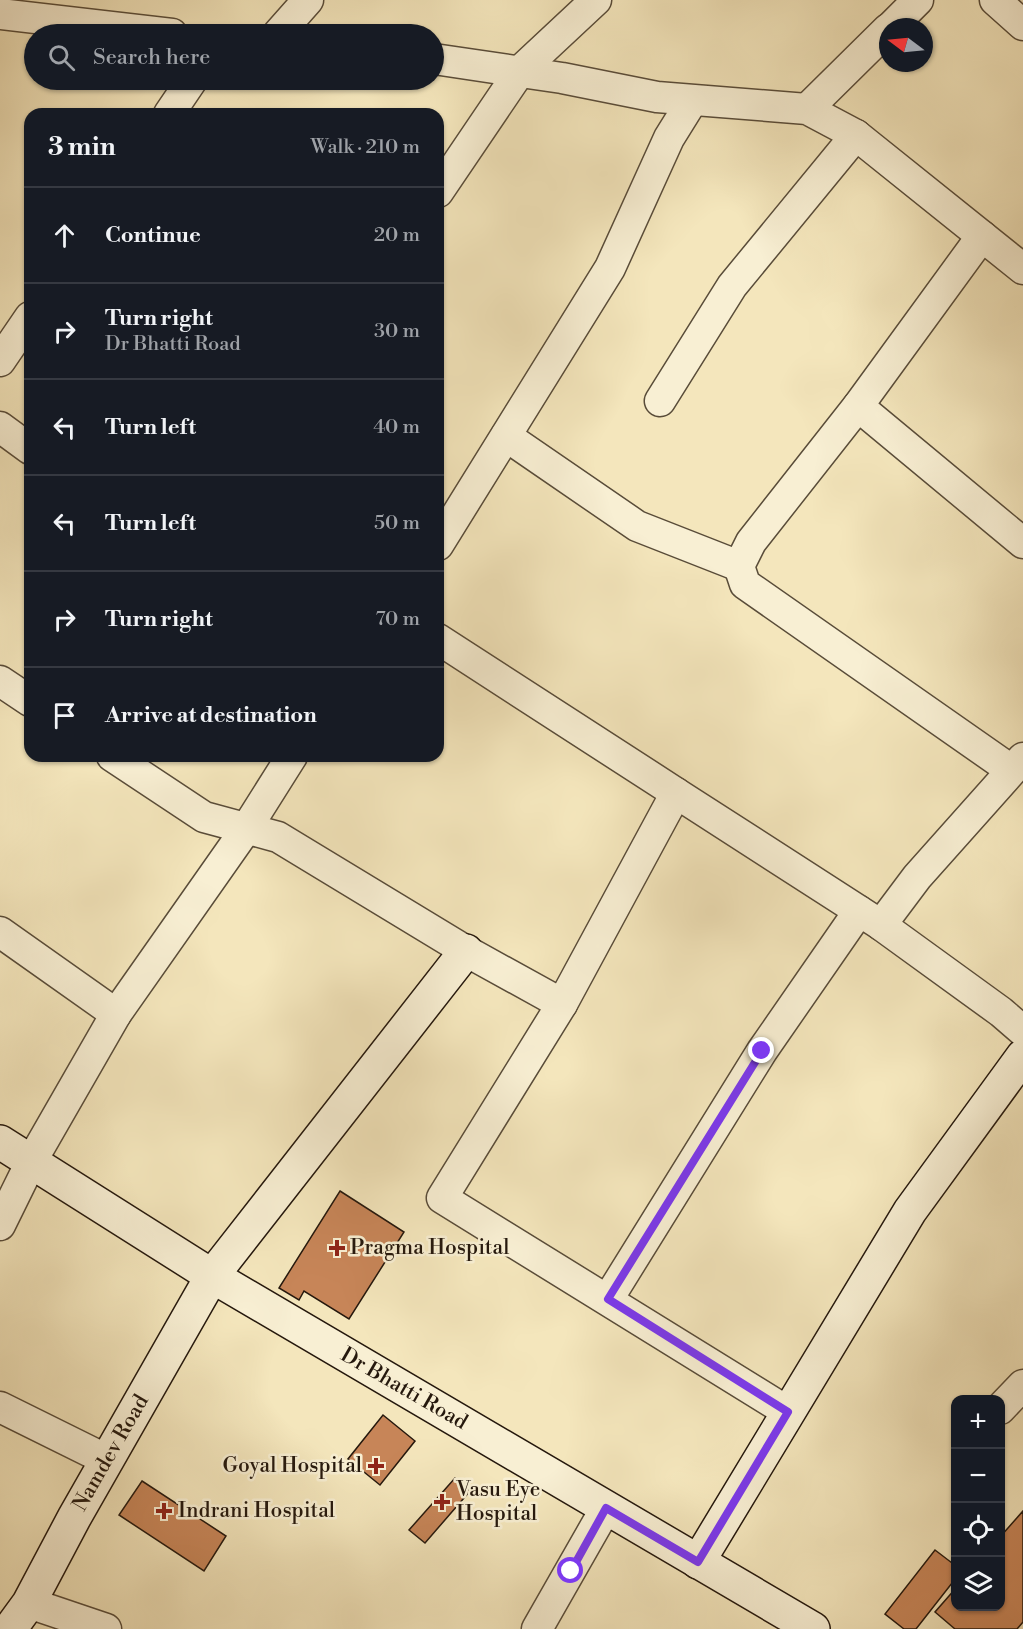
<!DOCTYPE html>
<meta charset="utf-8">
<style>
:root{--surface:#171b24;--page:#242831;--text:#f1f3f6;--muted:#9ea1a6;--line:#363941}
body{margin:0;font-family:"Libre Bodoni",serif;background:var(--page);color:var(--text)}
.controls{position:absolute;right:18px;bottom:18px;display:grid;overflow:hidden;border-radius:12px;box-shadow:0 2px 4px #0004}
.controls button{width:54px;height:54px;display:grid;place-items:center;padding:0;border:0;border-bottom:2px solid var(--line);background:var(--surface);color:var(--text);font:30px sans-serif}
.compass{position:absolute;left:879px;top:18px;width:54px;height:54px;border-radius:50%;background:var(--surface);box-shadow:0 2px 4px #0004;rotate:286deg}
.stop{position:absolute;width:18px;height:18px;margin:-14px;border:4px solid #7c3aed;border-radius:50%;background:#fff}
.stop.end{background:#7c3aed;border-color:#fff;box-shadow:0 2px 6px #0008}
.list{margin:0;padding:0;list-style:none}
h2{display:flex;justify-content:space-between;align-items:center;height:78px;margin:0;padding:0 24px;font-size:26px}
h2 small{font-size:20px;font-weight:400;color:var(--muted)}
.list li{display:grid;grid-template-columns:39px 1fr auto;gap:18px;align-items:center;box-sizing:border-box;height:96px;padding:0 24px;border-top:2px solid var(--line)}
.list b{display:block;font-size:22px;white-space:nowrap}
.list p{margin:0;font-size:20px;white-space:nowrap;color:var(--muted)}
.list em{font-size:20px;font-style:normal;color:var(--muted)}
.icon{flex:none;width:33px;height:33px;fill:none;stroke:currentColor;stroke-width:2;stroke-linecap:round;stroke-linejoin:round}
.map{position:relative;flex:none;width:1023px;height:1629px;overflow:hidden}
.search{position:absolute;background:var(--surface);box-shadow:0 2px 4px #0004;left:24px;top:24px;width:420px;height:66px;display:flex;align-items:center;gap:15px;box-sizing:border-box;padding:0 21px;border-radius:33px;color:var(--muted);font-size:22px}
.panel{position:absolute;background:var(--surface);box-shadow:0 2px 4px #0004;left:24px;top:108px;width:420px;height:654px;border-radius:18px}
.map>svg:first-child{display:block}
.building{fill:#c78558;stroke:#25180d;stroke-width:1.5}
.lines{fill:none;stroke-linecap:round;stroke-linejoin:round}
.street-casing{stroke:#594c39;stroke-width:33}
.secondary-casing{stroke:#25180d;stroke-width:36}
.street{stroke:#f8efd3;stroke-width:30}
.secondary{stroke:#f8efd3;stroke-width:33}
.route{stroke:#7c3aed;stroke-width:8}
.poi-dot{fill:#8f2418;stroke:#f8efd3;stroke-width:2}
.labels{text-anchor:middle;dominant-baseline:central;stroke-width:5;stroke-linejoin:round;paint-order:stroke}
.poi-label{font-size:21px;fill:#25180d;stroke:#f8efd3;text-anchor:start}
.street-label{font-size:21px;fill:#25180d;stroke:#f8efd3}
</style>
<div class="map">
<svg width="1023" height="1629" viewBox="0 0 1023 1629">
<rect width="100%" height="100%" fill="#f4e6bc"/>
<filter id="stains"><feTurbulence type="fractalNoise" baseFrequency=".00333" numOctaves="4"/><feColorMatrix values="0 0 0 0 .2 0 0 0 0 .09 0 0 0 0 .02 0 0 0 .5 -.17"/></filter>
<radialGradient id="worn" r=".72"><stop offset=".6" stop-color="#630" stop-opacity="0"/><stop offset="1" stop-color="#630" stop-opacity=".3"/></radialGradient>
<g class="building">
<polygon points="340,1191 404,1232 349,1319 304,1291 299,1300 279,1288"/>
<polygon points="383,1415 415,1441 380,1485 348,1459"/>
<polygon points="455,1478 470,1491 425,1543 409,1530"/>
<polygon points="142,1481 226,1536 204,1571 119,1515"/>
<polygon points="1023,1511 1023,1622 1017,1629 955,1629 935,1612 956,1588 956,1606 1000,1606 1000,1537"/>
<polygon points="935,1550 956,1566 956,1578 916,1629 904,1629 885,1614"/>
</g>
<g class="lines">
<defs>
<g id="street">
<polyline points="995,0 1023,25"/>
<polyline points="0,14 172,34"/>
<polyline points="891,27 918,0"/>
<polyline points="278,34 308,0"/>
<polyline points="434,59 562,78 657,97 807,109 856,135 732,286 660,401"/>
<polyline points="807,109 888,29"/>
<polyline points="169,114 192,80"/>
<polyline points="856,135 1023,269"/>
<polyline points="438,192 520,71 596,0"/>
<polyline points="982,236 858,406 751,542 739,566 745,584 1011,770"/>
<polyline points="0,361 30,317"/>
<polyline points="858,406 1023,543"/>
<polyline points="0,427 30,449"/>
<polyline points="506,436 637,526 739,566"/>
<polyline points="438,545 610,268 669,138 692,101"/>
<polyline points="438,639 676,793 562,1004 442,1198 788,1412"/>
<polyline points="0,681 30,701"/>
<polyline points="112,756 204,817 278,837 466,951 562,1004"/>
<polyline points="676,793 881,925 1001,1012 1023,1031"/>
<polyline points="881,925 917,877 1023,758"/>
<polyline points="0,932 116,1014"/>
<polyline points="0,1225 31,1162 116,1014 246,829 292,756"/>
<polyline points="608,1299 762,1051 859,911"/>
<polyline points="0,1407 107,1460"/>
<polyline points="1000,1409 1023,1385"/>
<polyline points="29,1603 106,1629"/>
<polyline points="537,1629 606,1508"/>
</g>
<g id="secondary">
<polyline points="0,1142 212,1276 813,1629"/>
<polyline points="698,1562 910,1211 1023,1056"/>
<polyline points="10,1629 29,1603 74,1518 212,1276 466,951"/>
</g>
</defs>
<use href="#street" class="street-casing"/>
<use href="#secondary" class="secondary-casing"/>
<use href="#street" class="street"/>
<use href="#secondary" class="secondary"/>
</g>
<g class="lines">
<polyline class="route" points="571,1571 606,1508 698,1562 788,1412 608,1299 762,1051"/>
</g>
<g class="poi-dot">
<path d="M334 1239h6v6h6v6h-6v6h-6v-6h-6v-6h6z"/>
<path d="M373 1457h6v6h6v6h-6v6h-6v-6h-6v-6h6z"/>
<path d="M439 1493h6v6h6v6h-6v6h-6v-6h-6v-6h6z"/>
<path d="M161 1502h6v6h6v6h-6v6h-6v-6h-6v-6h6z"/>
</g>
<g class="labels">
<g class="poi-label">
<text x="350" y="1248">Pragma Hospital</text>
<text x="362" y="1466" text-anchor="end">Goyal Hospital</text>
<text x="456" y="1490">Vasu Eye<tspan x="456" dy="24">Hospital</tspan></text>
<text x="178" y="1511">Indrani Hospital</text>
</g>
<g class="street-label">
<text transform="translate(404 1389) rotate(30)">Dr Bhatti Road</text>
<text transform="translate(111 1453) rotate(-60)">Namdev Road</text>
</g>
</g>
<rect width="100%" height="100%" filter="url(#stains)"/>
<rect width="100%" height="100%" fill="url(#worn)"/>
</svg>
<div class="controls">
<button>+</button>
<button>−</button>
<button><svg class="icon" aria-label="locate" viewBox="0 0 24 24"><circle cx="12" cy="12" r="6"/><path d="M12 2v4M12 18v4M2 12h4M18 12h4"/></svg></button>
<button><svg class="icon" aria-label="layers" viewBox="0 0 24 24"><path d="M12 4l9 5-9 5-9-5zM3 14l9 5 9-5"/></svg></button>
</div>
<svg class="compass" viewBox="-18 -18 36 36"><path d="M0-13l5 13h-10z" fill="#e53935"/><path d="M0 13l5-13h-10z" fill="#9ea1a6"/></svg>
<div class="stop" style="left:571px;top:1571px"></div>
<div class="stop end" style="left:762px;top:1051px"></div>
<div class="search"><svg class="icon" aria-label="search" viewBox="0 0 24 24"><circle cx="10" cy="10" r="6"/><path d="M15 15l6 6"/></svg>Search here</div>
<section class="panel">
<h2>3 min<small>Walk · 210 m</small></h2>
<ul class="list">
<li><svg class="icon" aria-label="ahead" viewBox="0 0 24 24"><path d="M12 20V5M6 11l6-6 6 6"/></svg><div><b>Continue</b></div><em>20 m</em></li>
<li><svg class="icon" aria-label="right" viewBox="0 0 24 24"><path d="M7 20v-9h11M14 6l5 5-5 5"/></svg><div><b>Turn right</b><p>Dr Bhatti Road</p></div><em>30 m</em></li>
<li><svg class="icon" aria-label="left" viewBox="0 0 24 24"><path d="M17 20v-9H6M10 6l-5 5 5 5"/></svg><div><b>Turn left</b></div><em>40 m</em></li>
<li><svg class="icon" aria-label="left" viewBox="0 0 24 24"><path d="M17 20v-9H6M10 6l-5 5 5 5"/></svg><div><b>Turn left</b></div><em>50 m</em></li>
<li><svg class="icon" aria-label="right" viewBox="0 0 24 24"><path d="M7 20v-9h11M14 6l5 5-5 5"/></svg><div><b>Turn right</b></div><em>70 m</em></li>
<li><svg class="icon" aria-label="arrive" viewBox="0 0 24 24"><path d="M6 21V4h12l-3 4 3 4H6"/></svg><div><b>Arrive at destination</b></div></li>
</ul>
</section>
</div>
